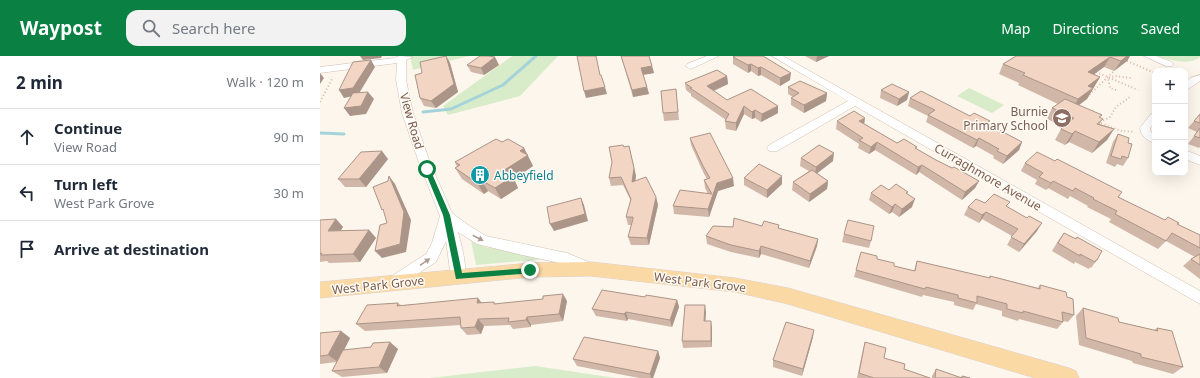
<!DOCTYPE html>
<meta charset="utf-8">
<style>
:root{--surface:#fff;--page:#f2f2f3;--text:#1f2937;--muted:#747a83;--line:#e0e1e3;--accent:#0b8043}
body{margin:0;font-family:"Noto Sans",sans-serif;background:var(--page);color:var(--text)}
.controls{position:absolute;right:12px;top:12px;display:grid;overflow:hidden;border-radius:8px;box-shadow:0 4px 16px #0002}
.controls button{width:36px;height:36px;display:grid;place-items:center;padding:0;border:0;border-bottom:1px solid var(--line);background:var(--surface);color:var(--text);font:20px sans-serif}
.stop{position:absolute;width:12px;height:12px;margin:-9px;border:3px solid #0b8043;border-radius:50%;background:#fff}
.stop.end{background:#0b8043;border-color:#fff;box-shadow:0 1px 4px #0008}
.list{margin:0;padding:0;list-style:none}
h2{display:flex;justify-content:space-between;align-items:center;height:52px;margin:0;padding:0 16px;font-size:17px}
h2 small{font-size:13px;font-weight:400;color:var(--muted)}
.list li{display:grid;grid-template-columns:26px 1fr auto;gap:12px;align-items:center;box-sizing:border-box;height:56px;padding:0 16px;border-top:1px solid var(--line)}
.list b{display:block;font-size:15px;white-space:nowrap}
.list p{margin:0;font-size:13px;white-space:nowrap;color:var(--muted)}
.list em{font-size:13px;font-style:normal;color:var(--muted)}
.icon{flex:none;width:22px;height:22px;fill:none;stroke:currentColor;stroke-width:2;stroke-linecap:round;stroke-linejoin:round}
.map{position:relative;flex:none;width:880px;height:322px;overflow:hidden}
header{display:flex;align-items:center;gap:24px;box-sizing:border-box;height:56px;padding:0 20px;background:var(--accent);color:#fff}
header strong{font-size:19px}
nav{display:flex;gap:22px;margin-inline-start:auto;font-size:14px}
.search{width:280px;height:36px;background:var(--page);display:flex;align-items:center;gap:10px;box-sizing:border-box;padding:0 14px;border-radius:12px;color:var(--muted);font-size:15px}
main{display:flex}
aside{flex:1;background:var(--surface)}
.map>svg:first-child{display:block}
.green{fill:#d8ecc9}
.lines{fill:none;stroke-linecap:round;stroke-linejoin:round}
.stream{stroke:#a5d3da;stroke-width:3}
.minor-casing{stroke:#d1beb0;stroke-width:1}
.major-casing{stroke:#dad1cd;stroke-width:1}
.path{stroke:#d9b8a5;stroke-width:2;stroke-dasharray:1 2.5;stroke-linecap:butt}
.minor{fill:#fff;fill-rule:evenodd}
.major{fill:#fbd9a5;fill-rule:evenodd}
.wall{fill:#d1b7a8}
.shaded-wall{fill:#aa9588}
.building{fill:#f3d5c3;stroke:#aa9588}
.oneway{fill:#af9d94}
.route{fill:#0b8043}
.labels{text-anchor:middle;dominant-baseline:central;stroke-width:3;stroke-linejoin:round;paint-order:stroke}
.education-label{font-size:12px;fill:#785e54;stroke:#fffaf3;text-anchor:end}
.street-label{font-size:12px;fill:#7a5c4d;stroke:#fffaf3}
.culture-label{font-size:12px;fill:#0d838f;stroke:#fffaf3;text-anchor:start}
</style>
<header>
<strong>Waypost</strong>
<div class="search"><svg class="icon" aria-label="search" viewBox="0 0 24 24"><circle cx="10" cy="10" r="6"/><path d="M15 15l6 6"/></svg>Search here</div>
<nav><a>Map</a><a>Directions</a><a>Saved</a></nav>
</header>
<main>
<aside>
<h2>2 min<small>Walk · 120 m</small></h2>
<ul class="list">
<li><svg class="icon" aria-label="ahead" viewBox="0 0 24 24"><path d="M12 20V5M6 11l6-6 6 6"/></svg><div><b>Continue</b><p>View Road</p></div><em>90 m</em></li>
<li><svg class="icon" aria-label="left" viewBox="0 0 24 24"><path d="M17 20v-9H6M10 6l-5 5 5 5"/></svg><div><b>Turn left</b><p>West Park Grove</p></div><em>30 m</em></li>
<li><svg class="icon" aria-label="arrive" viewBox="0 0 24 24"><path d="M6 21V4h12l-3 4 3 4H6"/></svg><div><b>Arrive at destination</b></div></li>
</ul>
</aside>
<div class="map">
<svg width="880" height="322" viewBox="0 0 880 322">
<rect width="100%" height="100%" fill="#fdf6ec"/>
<g class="green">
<polygon points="90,0 149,0 93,14"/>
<polygon points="192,0 238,0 200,40 128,59 123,50"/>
<path d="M837,0H880V1C869,10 850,4 837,0Z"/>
<polygon points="649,32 684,49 672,57 637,40"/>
<polygon points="151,185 165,191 224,203 156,209"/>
<polygon points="215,310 296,322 110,322"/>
</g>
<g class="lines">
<g class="stream">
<polyline points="103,56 131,53 183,29 216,0"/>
<polyline points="0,77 24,78"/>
</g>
<defs>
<g id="minor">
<path d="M79,0L93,1L86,4V24L93,57L109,104L132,157L148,169L166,180L247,197L276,209L278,213L276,217L271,219L245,208L202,199L157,188L138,176C141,188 149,214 143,225L138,227L133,225L131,221L126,185L116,206L77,231L72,233L67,231L65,227L67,223L106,198L112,187L120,160L98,104L82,57L76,24L77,7L0,17V11L74,2Z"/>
<polygon points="387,0 399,0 373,12 370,13 365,10 367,8"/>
<polygon points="452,0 463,0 880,235 880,248 535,50 457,95 449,95 447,92 449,89 528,45"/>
<polygon points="824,0 836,0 852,6 854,8 852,10 846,10"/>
<polygon points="880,19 880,25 865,35 865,27 870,22"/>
<path d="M835,57V67L830,72L831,76L835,79V87C827,85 821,80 820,72L831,58Z"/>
<polygon points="865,94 880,100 880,109 865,103"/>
</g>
<polygon id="major" points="271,206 415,222 468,232 749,312 756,315 759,322 715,322 468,248 415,236 271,220 211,221 0,242 0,226 211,207"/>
</defs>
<use href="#minor" class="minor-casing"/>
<use href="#major" class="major-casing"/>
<g class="path">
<polyline points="807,5 835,17"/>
<polyline points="776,16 818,34"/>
<polyline points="796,34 790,32 788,22 795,20 811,22"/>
<polyline points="767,41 794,15"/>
<polyline points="0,46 13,21"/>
<polyline points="778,66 801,75 815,76"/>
<polyline points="780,66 790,61 796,51 810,41"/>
</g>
<use href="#minor" class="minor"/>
<use href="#major" class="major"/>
</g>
<g class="wall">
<polygon points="126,0 130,7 138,36 116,52 104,50 100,42 102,17"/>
<polygon points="301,0 329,0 334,17 323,19 327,31 329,38 313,41"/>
<polygon points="413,0 443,0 470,24 460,30 441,19 438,20 431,15 428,17 413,8"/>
<polygon points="485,0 509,0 496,6"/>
<polygon points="696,0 810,0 807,5 794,15 784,11 774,18 780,21 767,43 759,49 780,62 780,68 794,73 787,84 772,97 749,86 745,89 735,84 741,73 744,71 727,63 732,52 738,48 698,29 699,27 679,18 683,8"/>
<polygon points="147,9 179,9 164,19 151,16"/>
<polygon points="407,20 408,28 394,35 407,44 458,50 458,57 441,66 435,62 432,63 424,58 416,75 406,73 405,65 406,64 371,40 371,38 366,34 365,27"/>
<polygon points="468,31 507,37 506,45 484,57 471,49 471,42 473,41 468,38"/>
<polygon points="356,33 359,64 344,65 343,57"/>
<polygon points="561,34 589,36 587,44 577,50 560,42"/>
<polygon points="590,42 650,60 702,86 699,94 683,108 673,102 674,100 656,90 653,92 606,66 608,60 588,50"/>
<polygon points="880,58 880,91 879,92 868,88 877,76 868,72"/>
<polygon points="517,65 544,68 577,87 597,91 596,93 616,104 659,125 655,132 642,144 599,116 596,119 555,94 549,98 538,92 539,88 516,73"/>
<polygon points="798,78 808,87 808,102 803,110 797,108 795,111 786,107 793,86"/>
<polygon points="370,82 414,130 398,135 389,161 354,158 353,150 388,138 385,132 384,124 387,123 384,118 371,89"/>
<polygon points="182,86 204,92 213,110 194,123 198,132 181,143 168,135 164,138 142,123 135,112 137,111 135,106"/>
<polygon points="309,90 316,120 315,125 336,141 338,149 329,189 311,189 308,181 312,169 308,169 306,161 311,145 303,129 291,130 289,122 304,91"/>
<polygon points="481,102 513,105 497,117 508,125 507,133 489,146 472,134 473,126 489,115 480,110"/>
<polygon points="68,103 46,131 25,131 18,123"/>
<polygon points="705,107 798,141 845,164 857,168 880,179 880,223 863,210 871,203 875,201 846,185 838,193 789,166 791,163 767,151 768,150 750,140 748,143 728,132 726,134 715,128 717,124 701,115"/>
<polygon points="462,120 462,128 447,142 424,129 424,122"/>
<polygon points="569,134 588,136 587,138 592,151 579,161 572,156 569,158 549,144 551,137"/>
<polygon points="665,147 687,151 717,175 699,196 687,189 692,180 662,163 659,167 644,159 648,151"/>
<polygon points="16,163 23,171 20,175 49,174 56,182 40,206 9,207 7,205 0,206 0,164"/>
<polygon points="459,169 459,172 498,183 497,190 489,212 441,198 439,202 411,196 387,188 386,180 413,171 442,170"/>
<polygon points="744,177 756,183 757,181 777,204 771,212 770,211 769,213 755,206 754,208 732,195 738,185"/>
<polygon points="524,178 551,185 549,192 522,186"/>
<polygon points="557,203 574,210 594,215 597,205 669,222 670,220 718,232 720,229 747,241 754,259 748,266 743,265 743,266 737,273 699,263 698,265 682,260 682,255 656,248 653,254 634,249 634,246 603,239 602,241 534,221 536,214"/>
<polygon points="325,241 357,244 359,251 352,271 308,263 307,265 276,260 272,253"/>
<polygon points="247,245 243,265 211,269 211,271 193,273 190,269 164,270 161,278 147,279 141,272 141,269 45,275 36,268 78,247 81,249 174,246 175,248"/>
<polygon points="763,252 799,266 834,274 837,272 863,311 853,318 813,307 812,305 759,289 756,260"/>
<polygon points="386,256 385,265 392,272 392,291 363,292 362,285"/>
<polygon points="21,275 30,282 24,294 78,293 67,317 22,321 12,315 17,306 0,308 0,277"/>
<polygon points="493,281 482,320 453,311 453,304"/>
<polygon points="545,286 564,302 584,313 610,322 537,322 543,293"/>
<polygon points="338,295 340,302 333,322 319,322 257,310 253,303"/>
<polygon points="616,313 641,322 642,320 650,322 612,322 612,320"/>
</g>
<g class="shaded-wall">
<polygon points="40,0 62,0 61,2 43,4"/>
<polygon points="126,0 130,7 138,36 116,52 111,45"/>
<polygon points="497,0 509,0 496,6"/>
<polygon points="807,0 810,0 807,5 794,15 801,5"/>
<polygon points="175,1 179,9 164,19 161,12"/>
<polygon points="790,1 784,11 762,27 768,16"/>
<polygon points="51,4 55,11 38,39 24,42 19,34"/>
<polygon points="431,8 431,15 428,17 428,9"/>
<polygon points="332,10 334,17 322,19 321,12"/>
<polygon points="441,11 441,19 438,20 438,12"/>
<polygon points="0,17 4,22 0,28"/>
<polygon points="471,17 470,24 460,30 460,22"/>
<polygon points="407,20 408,28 388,37 387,30"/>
<polygon points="780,21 767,43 752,54 758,43 768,30"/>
<polygon points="285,31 287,38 266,42 264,35"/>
<polygon points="327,31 329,38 313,41 312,34"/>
<polygon points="48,36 54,43 46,58 30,60 24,52"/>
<polygon points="589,36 587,44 577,50 579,43"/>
<polygon points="507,37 506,45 484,57 484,49"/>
<polygon points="424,50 424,58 416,75 416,67"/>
<polygon points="458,50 458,57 441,66 442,58"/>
<polygon points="435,54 435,62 432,63 432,56"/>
<polygon points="545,62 544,70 539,65"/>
<polygon points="794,73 787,84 772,97 779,86"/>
<polygon points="755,75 749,86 745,89 752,78"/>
<polygon points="659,82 656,90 653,92 657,84"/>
<polygon points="557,86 555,94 549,98 551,91"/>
<polygon points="702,86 699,94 683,108 687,100"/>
<polygon points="309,90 316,120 314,134 312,126"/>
<polygon points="204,92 213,110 194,123 198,132 181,143 175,132 183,115 200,95"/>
<polygon points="62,95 68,103 46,131 39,123"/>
<polygon points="514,97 513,105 495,119 496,111"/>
<polygon points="602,109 599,116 596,119 598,111"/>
<polygon points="69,120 75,128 91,164 86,196 62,202 55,195 80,188"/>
<polygon points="462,120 462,128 447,142 447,134"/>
<polygon points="413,122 414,130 398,135 389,161 388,153 397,127"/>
<polygon points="161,124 168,135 164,138 157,127"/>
<polygon points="508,125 507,133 489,146 490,138"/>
<polygon points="659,125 655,132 642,144 645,136"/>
<polygon points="733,125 728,132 726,134 731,127"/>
<polygon points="336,141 338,149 329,189 327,182"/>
<polygon points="261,142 264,149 268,165 234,175 230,168"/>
<polygon points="595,143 592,151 579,161 582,153"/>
<polygon points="575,148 572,156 569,158 572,151"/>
<polygon points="666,156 662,163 659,167 662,159"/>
<polygon points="16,163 23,171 15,183 8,175"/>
<polygon points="722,167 717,175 699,196 704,188"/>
<polygon points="49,174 56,182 40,206 33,198"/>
<polygon points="498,183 497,190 489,212 490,205"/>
<polygon points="441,190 441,198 439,202 439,195"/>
<polygon points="243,238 247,245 243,265 239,258"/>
<polygon points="158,242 164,250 157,247"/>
<polygon points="357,244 359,251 352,271 350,264"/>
<polygon points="385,249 386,256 385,272 384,265"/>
<polygon points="306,256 308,263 307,265 304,258"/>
<polygon points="207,261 211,269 211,271 206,264"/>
<polygon points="158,263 164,270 161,278 155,271"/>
<polygon points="391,265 392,272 392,291 391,285"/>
<polygon points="494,274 493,281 482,320 483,313"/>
<polygon points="21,275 30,282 18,306 8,299"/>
<polygon points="70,286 78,293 67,317 59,311"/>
<polygon points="338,295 340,302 333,322 331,322 330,318"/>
</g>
<g class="building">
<polygon points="126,0 134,28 111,45 100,42 95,19 102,17 100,6"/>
<polygon points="160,0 168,0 175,1 161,12 147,9"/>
<polygon points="257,0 276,0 280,19 281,19 285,31 264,35"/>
<polygon points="301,0 329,0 332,10 321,12 327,31 312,34"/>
<polygon points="415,0 443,0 471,17 460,22 441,11 438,12 431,8 428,9 413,1"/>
<polygon points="696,0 807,0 801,5 790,1 768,16 780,21 768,30 773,32 758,43 703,19 705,17 683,8"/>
<polygon points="51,4 33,32 19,34 33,6"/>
<polygon points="397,14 407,20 387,30 407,44 431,33 458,50 442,58 435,54 432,56 424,50 416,67 405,65 409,58 370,32 372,32 365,27"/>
<polygon points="480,25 507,37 484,49 471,42 479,37 468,31"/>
<polygon points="572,28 589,36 579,43 561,34"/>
<polygon points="356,33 358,56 343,57 341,35"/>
<polygon points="601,35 650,60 654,57 670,65 666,67 702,86 687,100 677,95 679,93 659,82 657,84 608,59 615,54 590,42"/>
<polygon points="48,36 41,50 24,52 33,37"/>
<polygon points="745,43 782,59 779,61 783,63 777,68 794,73 779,86 755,75 752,78 741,73 754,62 732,52"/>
<polygon points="534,55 545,62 539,65 577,87 584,83 597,91 595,92 616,104 632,112 634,111 659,125 645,136 602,109 598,111 557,86 551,91 539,84 543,82 517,65"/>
<polygon points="880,58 880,67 874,65"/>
<polygon points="880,72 880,82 874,80"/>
<polygon points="390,77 413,122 397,127 388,153 353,150 360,134 392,138 384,124 390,122 383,110 370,82"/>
<polygon points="798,78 809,82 808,87 812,88 808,102 802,100 801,103 791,100"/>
<polygon points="176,83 182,86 188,83 204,92 200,95 208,99 183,115 192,121 175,132 161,124 157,127 135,112 140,109 135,106"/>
<polygon points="303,89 304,91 309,90 314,112 312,126 326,121 336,141 327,182 308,181 313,163 313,161 306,161 311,143 301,121 289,122 292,106 289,91"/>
<polygon points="499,89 514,97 496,111 481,102"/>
<polygon points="62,95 39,123 18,123 41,96"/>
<polygon points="717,96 735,105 737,103 802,136 798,141 845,164 848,161 859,167 857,168 880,179 880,192 852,177 846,185 795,158 797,155 773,143 774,142 755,132 753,135 733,125 731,127 719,121 723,117 705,107"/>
<polygon points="439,108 462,120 447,134 424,122"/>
<polygon points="492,114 508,125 490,138 473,126"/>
<polygon points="69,120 84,156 80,188 55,195 60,169 67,167 63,153 62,154 53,131 68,125"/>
<polygon points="576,128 588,136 586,137 595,143 582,153 575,148 572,151 551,137 561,129 569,134"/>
<polygon points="674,138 690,146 686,150 707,162 709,160 722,167 704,188 691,181 698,173 666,156 662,159 648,151 656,143 665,147"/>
<polygon points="261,142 265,158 230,168 227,151"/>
<polygon points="414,162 442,170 444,165 459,169 458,172 498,183 490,205 441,190 439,195 411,189 386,180 393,170 413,171"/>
<polygon points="16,163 8,175 49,174 33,198 1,199 2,197 0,198 0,164"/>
<polygon points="528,164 554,170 551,185 524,178"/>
<polygon points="744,177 756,183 757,181 782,195 777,204 776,204 775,206 760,198 760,200 738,187"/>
<polygon points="541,196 557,200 557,203 574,207 574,210 595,215 597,205 670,222 670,220 720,233 720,229 746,236 747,241 753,243 754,259 742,256 743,266 703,255 703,257 687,253 687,248 657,240 657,247 638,242 638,239 606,231 605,233 536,214"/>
<polygon points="880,198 880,209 871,203"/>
<polygon points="282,234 325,241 326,239 357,244 350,264 306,256 304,258 272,253"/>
<polygon points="243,238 239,258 207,261 206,264 188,266 189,262 158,263 155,271 141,272 140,261 36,268 47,249 78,247 77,250 158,242 157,247 174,246 174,248 223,243 223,240"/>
<polygon points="365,249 385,249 384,265 391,265 391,285 362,285"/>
<polygon points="763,252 798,262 799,266 838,275 837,272 852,275 863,311 821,301 821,298 766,282"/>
<polygon points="466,266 494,274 483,313 453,304"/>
<polygon points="21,275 8,299 0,300 0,277"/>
<polygon points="264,281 338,295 330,318 253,303"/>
<polygon points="70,286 59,311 12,315 23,294 51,291 53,287"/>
<polygon points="545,286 566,292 564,302 585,308 584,313 610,322 554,322 539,317"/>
<polygon points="616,313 642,322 615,322"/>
<polygon points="642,320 650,322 642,322"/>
</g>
<defs><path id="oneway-solid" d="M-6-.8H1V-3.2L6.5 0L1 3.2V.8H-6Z"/></defs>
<g class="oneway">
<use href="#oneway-solid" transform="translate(158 182) rotate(27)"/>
<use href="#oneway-solid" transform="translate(105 206) rotate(-34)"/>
</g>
<polygon class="route" points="107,111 110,113 130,159 142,217 210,212 213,212 213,217 136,223 123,159 104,113"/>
<defs>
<symbol id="school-disc" viewBox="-11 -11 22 22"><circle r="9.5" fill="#8d6e63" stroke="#fffaf3"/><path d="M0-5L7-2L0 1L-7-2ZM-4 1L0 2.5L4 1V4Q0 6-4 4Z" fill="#fff"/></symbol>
<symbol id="building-disc" viewBox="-11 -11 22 22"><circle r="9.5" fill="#0f9aa8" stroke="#fffaf3"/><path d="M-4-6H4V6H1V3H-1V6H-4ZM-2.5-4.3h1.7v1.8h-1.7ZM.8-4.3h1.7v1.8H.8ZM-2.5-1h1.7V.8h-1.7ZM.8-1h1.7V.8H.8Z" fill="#fff"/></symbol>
</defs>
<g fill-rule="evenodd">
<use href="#school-disc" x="731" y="51" width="22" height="22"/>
<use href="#building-disc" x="149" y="108" width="22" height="22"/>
</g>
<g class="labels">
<g class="education-label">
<text x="728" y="55">Burnie<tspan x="728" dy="14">Primary School</tspan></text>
</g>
<g class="street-label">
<text transform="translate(92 65) rotate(74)">View Road</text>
<text transform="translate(668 121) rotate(30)">Curraghmore Avenue</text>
<text transform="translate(380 226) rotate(7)">West Park Grove</text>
<text transform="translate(58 229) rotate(-6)">West Park Grove</text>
</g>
<g class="culture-label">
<text x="174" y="119">Abbeyfield</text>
</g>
</g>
</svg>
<div class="controls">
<button>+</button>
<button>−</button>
<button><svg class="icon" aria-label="layers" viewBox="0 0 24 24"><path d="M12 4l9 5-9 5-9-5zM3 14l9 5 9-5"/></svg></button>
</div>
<div class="stop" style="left:107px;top:113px"></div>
<div class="stop end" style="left:210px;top:214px"></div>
</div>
</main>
